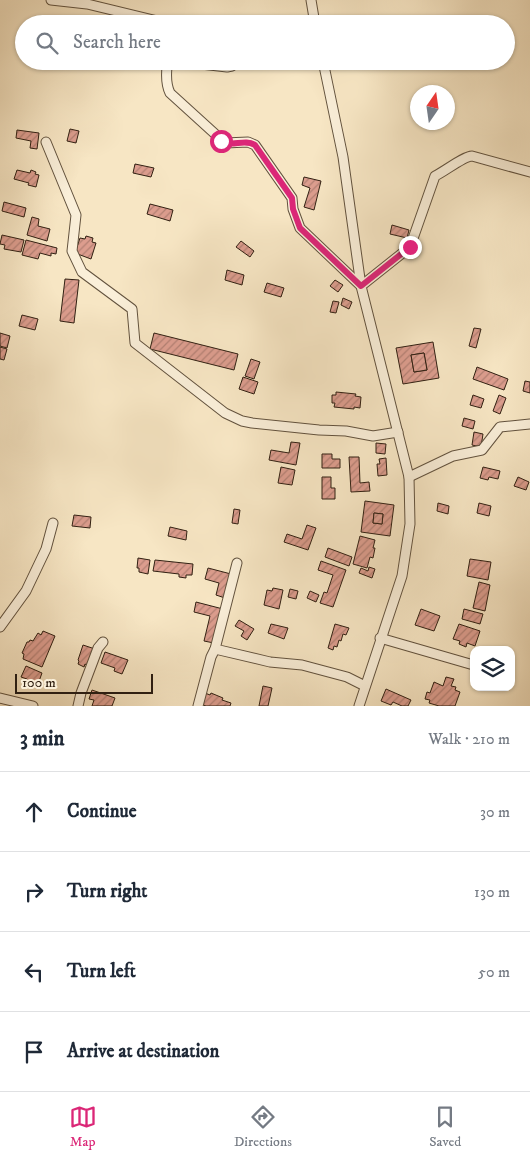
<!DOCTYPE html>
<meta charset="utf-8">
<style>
:root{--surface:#fff;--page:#f6f6f7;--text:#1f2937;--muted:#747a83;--line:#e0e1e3;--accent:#db2777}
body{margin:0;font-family:"IM FELL DW Pica",serif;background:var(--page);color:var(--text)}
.controls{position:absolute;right:15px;bottom:15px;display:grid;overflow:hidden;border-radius:10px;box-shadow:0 1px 4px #0004}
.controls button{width:45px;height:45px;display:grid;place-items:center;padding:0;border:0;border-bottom:1px solid var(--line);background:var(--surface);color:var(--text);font:25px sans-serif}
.compass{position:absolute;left:410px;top:85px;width:45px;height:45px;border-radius:50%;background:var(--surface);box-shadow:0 1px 4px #0004;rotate:13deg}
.scale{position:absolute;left:15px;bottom:12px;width:138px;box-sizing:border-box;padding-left:5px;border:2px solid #312012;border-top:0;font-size:14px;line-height:18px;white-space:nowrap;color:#312012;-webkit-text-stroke:4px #faefd9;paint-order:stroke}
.stop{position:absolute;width:15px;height:15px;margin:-11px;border:4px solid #db2777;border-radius:50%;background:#fff}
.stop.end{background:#db2777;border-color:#fff;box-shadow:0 1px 5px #0008}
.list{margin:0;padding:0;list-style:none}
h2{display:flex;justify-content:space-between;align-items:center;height:65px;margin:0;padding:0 20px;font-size:21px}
h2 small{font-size:16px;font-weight:400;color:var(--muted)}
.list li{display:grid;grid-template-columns:32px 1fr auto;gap:15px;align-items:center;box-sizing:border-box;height:80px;padding:0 20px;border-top:1px solid var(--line)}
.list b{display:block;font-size:19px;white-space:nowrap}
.list em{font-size:16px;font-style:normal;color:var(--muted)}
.icon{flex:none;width:28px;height:28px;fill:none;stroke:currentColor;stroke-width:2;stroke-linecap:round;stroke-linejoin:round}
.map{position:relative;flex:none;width:530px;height:706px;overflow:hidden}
.search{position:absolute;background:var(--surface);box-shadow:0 1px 4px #0004;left:15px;right:15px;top:15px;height:55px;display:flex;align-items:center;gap:12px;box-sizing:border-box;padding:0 18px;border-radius:28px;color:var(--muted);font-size:19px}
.sheet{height:385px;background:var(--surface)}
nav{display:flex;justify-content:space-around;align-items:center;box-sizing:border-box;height:70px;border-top:1px solid var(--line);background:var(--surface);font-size:14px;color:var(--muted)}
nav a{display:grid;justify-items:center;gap:2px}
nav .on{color:var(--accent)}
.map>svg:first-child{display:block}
.building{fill:url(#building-hatch);stroke:#312012;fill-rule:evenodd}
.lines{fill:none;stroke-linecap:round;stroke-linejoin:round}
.minor-casing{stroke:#62523e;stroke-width:11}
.minor{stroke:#faefd9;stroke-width:9}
.route{stroke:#db2777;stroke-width:6}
</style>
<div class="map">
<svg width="530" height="706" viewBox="0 0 530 706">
<defs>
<pattern id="building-hatch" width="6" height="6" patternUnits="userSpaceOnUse" patternTransform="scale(1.25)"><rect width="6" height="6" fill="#dc9d8e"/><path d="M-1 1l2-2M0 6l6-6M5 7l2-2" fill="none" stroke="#b38073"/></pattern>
</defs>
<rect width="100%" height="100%" fill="#f7e6c4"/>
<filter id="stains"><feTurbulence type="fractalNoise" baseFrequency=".004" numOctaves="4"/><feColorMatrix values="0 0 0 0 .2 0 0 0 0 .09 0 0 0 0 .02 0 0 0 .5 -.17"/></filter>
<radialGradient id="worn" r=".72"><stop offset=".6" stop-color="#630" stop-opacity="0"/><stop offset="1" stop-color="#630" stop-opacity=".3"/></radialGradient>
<g class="building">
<polygon points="70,129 79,131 76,143 67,141"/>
<polygon points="17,130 39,133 37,149 30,148 31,141 16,138"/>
<polygon points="135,164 154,168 151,177 133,173"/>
<polygon points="17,170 30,173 31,170 36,172 35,174 39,175 36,187 28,185 29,183 14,179"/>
<polygon points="304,177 321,181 314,210 304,207 310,188 302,185"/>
<polygon points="4,202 26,208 24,217 2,211"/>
<polygon points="150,204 173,210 170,221 147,214"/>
<polygon points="32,217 39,219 38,226 50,229 47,241 27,235"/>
<polygon points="392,225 409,230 407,238 390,234"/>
<polygon points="2,235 24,240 21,252 4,249 5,245 0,244"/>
<polygon points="86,236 93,238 92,242 96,243 91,259 75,253 80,238 85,239"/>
<polygon points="26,240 57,248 56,254 51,253 51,256 40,253 38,259 22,255"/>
<polygon points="241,241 254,251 250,257 236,247"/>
<polygon points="227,270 244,275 242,285 225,280"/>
<polygon points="65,279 79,280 74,323 60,321"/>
<polygon points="335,280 343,285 338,292 330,286"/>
<polygon points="267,283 284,288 281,297 264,292"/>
<polygon points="343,298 352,302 349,309 341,305"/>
<polygon points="333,301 339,302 336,313 330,312"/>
<polygon points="22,315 38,319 35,330 19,326"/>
<polygon points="474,328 481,329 476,348 469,346"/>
<polygon points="0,333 10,336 7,348 0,346"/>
<polygon points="154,333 238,354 234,370 150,349"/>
<path d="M433,342L439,378L403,384L396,348ZM424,353L427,370L414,372L411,355Z"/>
<polygon points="0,347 7,349 4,360 0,359"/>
<polygon points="424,353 427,370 414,372 411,355"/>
<polygon points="251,359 260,362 254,379 245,376"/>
<polygon points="477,367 508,379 504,390 473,379"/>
<polygon points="243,377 258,382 254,394 239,389"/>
<polygon points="525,381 530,382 530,393 523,391"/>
<polygon points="336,392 356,394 355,396 361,397 360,408 354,407 354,409 334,407 335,403 332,403 332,395 336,395"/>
<polygon points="473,395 484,399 481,408 470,405"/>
<polygon points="499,395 506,398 500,414 493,411"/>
<polygon points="464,418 475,421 473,429 462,426"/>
<polygon points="474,432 483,434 481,447 472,445"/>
<polygon points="291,442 300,443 296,465 269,460 271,450 289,453"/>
<polygon points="376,443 386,444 385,454 376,453"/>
<polygon points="322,454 332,454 332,459 340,459 340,468 322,468"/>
<polygon points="349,457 359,457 360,483 369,482 370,491 351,492"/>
<polygon points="386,458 387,475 378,476 377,464 380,464 379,459"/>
<polygon points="281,467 295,470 292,485 278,483"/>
<polygon points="483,467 500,471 498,479 489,477 488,480 480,478"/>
<polygon points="322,477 331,477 331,488 335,488 335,499 322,499"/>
<polygon points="518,477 529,482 526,490 514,486"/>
<path d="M365,501L394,505L390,536L361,532ZM374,513L383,514L382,524L373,523Z"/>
<polygon points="438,503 449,506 448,514 437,511"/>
<polygon points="479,503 491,506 489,516 477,513"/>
<polygon points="234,509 240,510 238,524 232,523"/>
<polygon points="374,513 383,514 382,524 373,523"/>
<polygon points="74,515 91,517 90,528 72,526"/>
<polygon points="307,525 316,528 308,550 284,542 287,534 302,539"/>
<polygon points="170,527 187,531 186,540 168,536"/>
<polygon points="360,536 375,540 373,548 375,548 373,558 370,557 367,568 353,564"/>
<polygon points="328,548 352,557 349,566 325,557"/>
<polygon points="138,558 150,560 148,574 139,572 139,568 137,568"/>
<polygon points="470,559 491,562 488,580 467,576"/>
<polygon points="155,560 193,564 192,575 186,575 186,578 179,577 179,574 153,571"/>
<polygon points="321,561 346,570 333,607 320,603 324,592 327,593 333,575 318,570"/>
<polygon points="369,567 375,569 372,578 359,573 361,568 368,571"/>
<polygon points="208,568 231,574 225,598 216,595 219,583 205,579"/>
<polygon points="479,582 490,585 485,611 473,608"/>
<polygon points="273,588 283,590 279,609 264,605 267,590 272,591"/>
<polygon points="290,589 298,591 296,599 288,597"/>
<polygon points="310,591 319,595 316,602 307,598"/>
<polygon points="196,602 223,609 214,643 204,641 210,616 194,612"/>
<polygon points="421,609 440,616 434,631 415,625"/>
<polygon points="464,609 483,614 480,624 462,619"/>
<polygon points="239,620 254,629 247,640 241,636 244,631 235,626"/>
<polygon points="271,624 288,628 284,639 268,633"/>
<polygon points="335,624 349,628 346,635 343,634 341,641 339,640 337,647 334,646 333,650 328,648"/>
<polygon points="459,624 480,631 475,646 467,643 466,647 459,644 460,641 453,639"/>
<polygon points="43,631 55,636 42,667 23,659 24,654 22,653 27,642 29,642 30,640 33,641 38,633 41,635"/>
<polygon points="83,645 95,649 88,666 85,664 84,667 78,664 79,661 78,660"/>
<polygon points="105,652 128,660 122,674 114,671 115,668 101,663"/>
<polygon points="26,666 42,673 38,684 27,681 27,679 21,677"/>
<polygon points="446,677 454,679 451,686 456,687 455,690 460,692 455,706 439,706 429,703 430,700 425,699 427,692 430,693 434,682 443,686"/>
<polygon points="263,686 272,688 268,706 259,706"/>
<polygon points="386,689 411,700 408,706 402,706 393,702 391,705 381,701"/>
<polygon points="92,690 115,698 112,706 92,706 94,700 89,699"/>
<polygon points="205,693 210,695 211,693 223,698 222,700 231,703 230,706 206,706 201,704"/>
</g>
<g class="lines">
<defs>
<g id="minor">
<polyline points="51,0 87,4 170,24"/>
<polyline points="311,0 315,24"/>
<path d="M174,61L167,67C166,77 166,85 170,93L225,143L248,142L255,145L292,198L293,209L300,228L361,286L410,247L435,176C444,172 464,156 472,156L530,172"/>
<polyline points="175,61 227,67 232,66 235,61"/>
<polyline points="323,61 343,157 361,286 409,477 410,524 402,576 359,706"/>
<polyline points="46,142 76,215 72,251 82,272 132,309 135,343 225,413 242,421 252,423 319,430 346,431 373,436 398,432"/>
<polyline points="409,477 453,456 482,450 500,427 530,424"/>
<polyline points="237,563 215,649 270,662 302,665 347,677 365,686"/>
<polyline points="0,627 26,591 46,549 53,523"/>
<polyline points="380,638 470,664"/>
<polyline points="0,698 33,706"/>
<polyline points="78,706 81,693 98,648 103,642"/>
<polyline points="198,706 211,657 215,649"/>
</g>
</defs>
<use href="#minor" class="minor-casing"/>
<use href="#minor" class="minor"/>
</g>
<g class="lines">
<path class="route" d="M221,141C232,148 244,138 255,145L292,198L293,209L300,228L361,286L410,247"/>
</g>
<rect width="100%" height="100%" filter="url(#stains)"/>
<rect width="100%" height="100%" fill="url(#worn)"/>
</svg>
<div class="controls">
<button><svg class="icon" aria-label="layers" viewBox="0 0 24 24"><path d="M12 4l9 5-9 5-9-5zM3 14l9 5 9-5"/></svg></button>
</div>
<svg class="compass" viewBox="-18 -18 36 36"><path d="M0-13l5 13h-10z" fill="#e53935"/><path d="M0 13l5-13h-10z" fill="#747a83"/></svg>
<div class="scale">100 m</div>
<div class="stop" style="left:221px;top:141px"></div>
<div class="stop end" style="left:410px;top:247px"></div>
<div class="search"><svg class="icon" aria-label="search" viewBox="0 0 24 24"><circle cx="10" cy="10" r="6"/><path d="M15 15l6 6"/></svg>Search here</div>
</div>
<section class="sheet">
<h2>3 min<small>Walk · 210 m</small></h2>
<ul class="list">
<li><svg class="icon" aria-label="ahead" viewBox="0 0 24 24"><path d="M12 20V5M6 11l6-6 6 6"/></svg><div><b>Continue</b></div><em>30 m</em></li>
<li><svg class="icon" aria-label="right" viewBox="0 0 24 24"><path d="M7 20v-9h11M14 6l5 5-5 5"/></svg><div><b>Turn right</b></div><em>130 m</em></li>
<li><svg class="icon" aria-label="left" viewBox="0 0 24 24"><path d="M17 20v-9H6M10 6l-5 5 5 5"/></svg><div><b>Turn left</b></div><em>50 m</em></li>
<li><svg class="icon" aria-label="arrive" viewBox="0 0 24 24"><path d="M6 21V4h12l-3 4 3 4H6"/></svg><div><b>Arrive at destination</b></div></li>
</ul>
</section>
<nav>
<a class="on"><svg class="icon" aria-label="map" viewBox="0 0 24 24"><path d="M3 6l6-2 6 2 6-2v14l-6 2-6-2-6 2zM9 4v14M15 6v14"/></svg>Map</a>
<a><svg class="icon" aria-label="directions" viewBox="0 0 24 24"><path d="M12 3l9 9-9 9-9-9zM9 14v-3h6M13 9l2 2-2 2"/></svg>Directions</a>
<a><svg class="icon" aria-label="saved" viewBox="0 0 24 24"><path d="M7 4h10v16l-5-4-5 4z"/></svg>Saved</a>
</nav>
